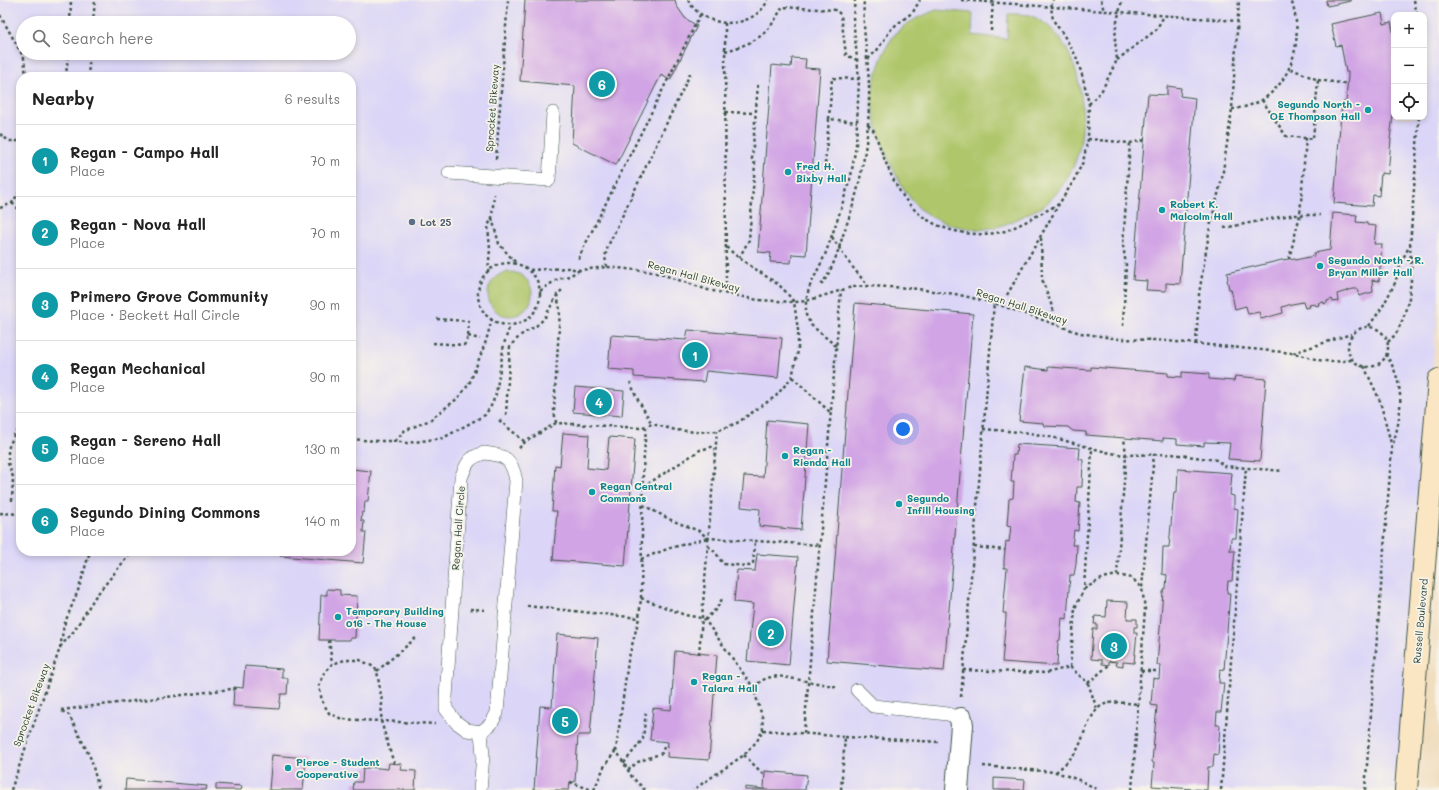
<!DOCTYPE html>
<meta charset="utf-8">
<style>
:root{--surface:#fff;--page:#f6f6f6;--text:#222;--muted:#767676;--line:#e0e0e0;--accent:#111827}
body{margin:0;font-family:Mali,sans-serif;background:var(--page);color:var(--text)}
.controls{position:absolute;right:12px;top:12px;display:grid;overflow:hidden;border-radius:8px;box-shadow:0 2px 6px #0003}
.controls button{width:36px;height:36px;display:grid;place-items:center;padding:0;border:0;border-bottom:1px solid var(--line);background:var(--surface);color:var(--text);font:20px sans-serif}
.you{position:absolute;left:903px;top:429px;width:14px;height:14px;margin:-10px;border:3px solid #fff;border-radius:50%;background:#1a73e8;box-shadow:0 0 0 6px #1a73e833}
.badge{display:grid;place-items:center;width:26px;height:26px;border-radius:50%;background:var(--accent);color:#fff;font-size:13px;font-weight:700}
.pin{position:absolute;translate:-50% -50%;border:2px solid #fff;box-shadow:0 1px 4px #0006}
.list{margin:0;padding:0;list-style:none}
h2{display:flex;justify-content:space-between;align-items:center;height:52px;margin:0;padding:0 16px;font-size:17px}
h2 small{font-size:13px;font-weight:400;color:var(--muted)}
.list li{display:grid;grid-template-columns:26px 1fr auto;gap:12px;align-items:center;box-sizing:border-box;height:72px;padding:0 16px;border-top:1px solid var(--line)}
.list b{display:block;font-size:15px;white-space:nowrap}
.list p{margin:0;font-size:13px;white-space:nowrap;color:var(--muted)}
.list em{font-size:13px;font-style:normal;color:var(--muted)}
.icon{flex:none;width:22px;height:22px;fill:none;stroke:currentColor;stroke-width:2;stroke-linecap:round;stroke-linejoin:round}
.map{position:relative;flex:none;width:1439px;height:790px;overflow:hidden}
.search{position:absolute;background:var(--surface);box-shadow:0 2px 6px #0003;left:16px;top:16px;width:340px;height:44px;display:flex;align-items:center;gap:10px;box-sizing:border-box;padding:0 14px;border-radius:22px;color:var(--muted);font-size:15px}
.panel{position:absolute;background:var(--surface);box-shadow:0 2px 6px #0003;left:16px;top:72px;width:340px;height:484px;border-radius:16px}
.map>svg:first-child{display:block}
.built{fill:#dbd6f7;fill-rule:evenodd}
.green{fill:#afc66b;stroke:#678250}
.building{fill:#d1a4e5}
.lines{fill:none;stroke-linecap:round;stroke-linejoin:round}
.lane-casing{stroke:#3e5549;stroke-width:14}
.street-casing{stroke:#3e5549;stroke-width:24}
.secondary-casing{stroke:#3e5549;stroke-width:24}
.path{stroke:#3e5549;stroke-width:2.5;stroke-dasharray:3 3;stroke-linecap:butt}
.lane{stroke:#fff;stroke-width:13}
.street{stroke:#fff;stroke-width:22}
.secondary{stroke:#fbe6c3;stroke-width:22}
.culture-dot{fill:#0f9aa8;stroke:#f7f3e8;stroke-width:1.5}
.service-dot{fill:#5c6f8a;stroke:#f7f3e8;stroke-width:1.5}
.labels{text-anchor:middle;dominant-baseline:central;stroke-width:3.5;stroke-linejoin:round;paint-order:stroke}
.culture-label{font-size:10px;font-weight:bold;fill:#0d838f;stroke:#f7f3e8;text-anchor:start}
.street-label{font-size:10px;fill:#1f3d34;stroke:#f7f3e8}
.service-label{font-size:10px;font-weight:bold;fill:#4e5e75;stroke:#f7f3e8;text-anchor:start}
</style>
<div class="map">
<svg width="1439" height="790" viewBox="0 0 1439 790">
<rect width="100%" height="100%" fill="#f7f3e8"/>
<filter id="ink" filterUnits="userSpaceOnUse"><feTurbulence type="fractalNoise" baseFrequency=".025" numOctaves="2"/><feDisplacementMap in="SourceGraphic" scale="8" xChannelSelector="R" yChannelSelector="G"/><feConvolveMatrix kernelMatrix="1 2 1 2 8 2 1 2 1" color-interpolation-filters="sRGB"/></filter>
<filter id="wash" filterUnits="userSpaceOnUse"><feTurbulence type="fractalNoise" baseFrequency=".012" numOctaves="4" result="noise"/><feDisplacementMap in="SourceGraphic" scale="16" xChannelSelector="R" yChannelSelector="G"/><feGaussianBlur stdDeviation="0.9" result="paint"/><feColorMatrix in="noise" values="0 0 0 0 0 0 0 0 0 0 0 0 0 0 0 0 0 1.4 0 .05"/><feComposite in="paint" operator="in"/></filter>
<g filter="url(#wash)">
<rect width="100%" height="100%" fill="#f1debf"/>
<path class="built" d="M0,0H1439V290L1398,790H0ZM1394,15H1424V117H1394ZM23,23H349V53H23ZM21,77H351V551H21Z"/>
<g class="green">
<path d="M936,10L973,13L972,35L1007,39L1008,14C1015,14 1023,14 1030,15C1034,16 1037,19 1041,21C1082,45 1092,124 1074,165C1067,179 1057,195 1045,205C1041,208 1036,210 1031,212C1016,220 1003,227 985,229C967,231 935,222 921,210C898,190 875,133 872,102C871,83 884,44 898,31C908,21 923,16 936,10Z"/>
<circle cx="510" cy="294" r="22"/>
</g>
<g id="blocks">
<g class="building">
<polygon points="525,0 675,0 676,5 685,18 697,26 670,80 661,75 616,165 572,143 575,86 520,81"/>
<polygon points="1326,0 1350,0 1351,1 1327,6"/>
<polygon points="1382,13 1384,24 1391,22 1394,36 1394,57 1392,57 1394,69 1394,107 1390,139 1391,139 1388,174 1381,173 1379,196 1373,195 1372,206 1334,203 1341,113 1343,102 1346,102 1348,76 1348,72 1346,72 1341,45 1336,46 1331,24"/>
<polygon points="792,58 806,59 805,68 820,69 806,255 792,254 791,263 770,262 771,253 758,252 772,65 791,67"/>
<polygon points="1167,86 1181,88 1180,96 1195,98 1180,284 1166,283 1166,291 1146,290 1147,281 1133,280 1148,94 1167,95"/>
<polygon points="1333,213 1357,215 1356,222 1367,223 1367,225 1376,226 1374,244 1382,244 1379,281 1372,280 1373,292 1359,296 1357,289 1353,289 1337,294 1338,301 1333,302 1332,299 1327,301 1327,303 1324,304 1324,302 1318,303 1319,305 1316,306 1315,304 1309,305 1310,307 1305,308 1303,302 1292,304 1282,307 1283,313 1261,319 1259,312 1248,314 1246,306 1235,309 1231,289 1229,289 1227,280 1228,279 1227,273 1282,260 1295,258 1295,260 1314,256 1314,253 1330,250"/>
<polygon points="855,303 973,314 944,671 827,661"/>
<polygon points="688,330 782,338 778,378 706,371 704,382 634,377 634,371 608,369 611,335 686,340"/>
<polygon points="1025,367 1048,370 1048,367 1091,370 1091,367 1168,373 1168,376 1182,377 1182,372 1209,374 1209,379 1234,381 1235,376 1266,379 1260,461 1228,459 1230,443 1204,442 1204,446 1177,444 1177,439 1163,438 1163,441 1086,435 1086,432 1073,431 1068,427 1044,426 1043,423 1019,421"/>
<polygon points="575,387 624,391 622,416 573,412"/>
<polygon points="767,420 809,424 801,530 759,526 760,509 741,507 744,476 763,477"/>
<polygon points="563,433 589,435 587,468 606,470 609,437 635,439 625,566 553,560 557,511 552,511 555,465 560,466"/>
<polygon points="1017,444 1080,448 1079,459 1083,460 1082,487 1077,487 1076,502 1080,503 1078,531 1074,530 1073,539 1072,545 1077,545 1076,564 1074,575 1070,575 1067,619 1062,618 1060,640 1058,641 1057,666 1002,662 1006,617 1006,613 1003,613 1007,568 1004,568 1004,560 1006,541 1009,542 1011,526 1007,525 1009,499 1013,498 1014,482 1011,482 1013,455 1016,455"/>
<polygon points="351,469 371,471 368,501 365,501 364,512 362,512 361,521 364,521 363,532 366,532 363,563 280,556 280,551 351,551"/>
<polygon points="1178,469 1232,473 1230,495 1234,496 1234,508 1238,509 1236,538 1231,538 1230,551 1235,551 1232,581 1228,581 1227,593 1230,593 1224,670 1220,669 1219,683 1224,683 1221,712 1217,712 1216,725 1220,725 1218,755 1214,754 1213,767 1208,767 1207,790 1152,786 1154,763 1152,762 1157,706 1151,705 1153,678 1159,679 1160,665 1157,665 1163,592 1166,588 1167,575 1162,574 1163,547 1169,547 1174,492 1177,492"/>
<polygon points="757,554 798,557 789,665 747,661 753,604 734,602 737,570 755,571"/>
<polygon points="327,589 340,590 340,595 357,596 355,638 350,638 350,640 319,640 321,595 327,595"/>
<polygon points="1107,601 1128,602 1127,619 1137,619 1137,627 1134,627 1134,633 1137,633 1134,663 1123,662 1123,666 1116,665 1117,662 1109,661 1109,665 1102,664 1102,660 1091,659 1093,629 1097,629 1097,624 1094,624 1095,616 1106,617"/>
<polygon points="557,634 598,638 590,735 578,735 575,782 570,782 569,790 534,790 540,706 552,707"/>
<polygon points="675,651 717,655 709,760 667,757 668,742 650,740 653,708 671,710"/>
<polygon points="245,666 282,669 282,678 288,678 287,694 281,694 279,709 233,706 234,687 243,688"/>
<polygon points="272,755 306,758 303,790 269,790"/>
<polygon points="389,763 402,764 401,770 416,771 415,790 353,790 354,782 362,782 363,768 369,768 369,767 388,769"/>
<polygon points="765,771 807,775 805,790 745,790 745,787 764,789"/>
<polygon points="994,778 1025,780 1024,790 994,790"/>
<polygon points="126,779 207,786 206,790 125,790"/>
<polygon points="216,784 242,786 241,790 216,790"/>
</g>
</g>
</g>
<g filter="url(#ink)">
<use href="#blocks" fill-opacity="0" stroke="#3e5549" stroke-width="1"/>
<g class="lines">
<defs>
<g id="lane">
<polyline points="449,173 549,180 553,113"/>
<path d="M484,453C506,455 512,459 516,481L497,713L491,724L481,732L467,730L456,722L446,709V697L461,478C467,463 468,458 484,453Z"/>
<polyline points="857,690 873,706 948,714 961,719"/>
<polyline points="480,790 483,756 481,732"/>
</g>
<polyline id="street" points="957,790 962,725 961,719"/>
<polyline id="secondary" points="1406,790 1439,380"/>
</defs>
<use href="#lane" class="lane-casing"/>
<use href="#street" class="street-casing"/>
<use href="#secondary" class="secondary-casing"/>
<g class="path">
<path d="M688,0C704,30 753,31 768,0"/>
<polyline points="961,0 1238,21"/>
<polyline points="1101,0 1104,11"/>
<polyline points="1414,0 1417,15"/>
<polyline points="0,15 24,58 26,77"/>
<polyline points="70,23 71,0"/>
<polyline points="93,23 95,0"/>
<polyline points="725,23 726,294"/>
<polyline points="991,31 993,0"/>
<path d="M725,51C753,44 769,35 782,7L836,10L841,15L846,55L857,60"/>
<polyline points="868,59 878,49 892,28 913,12 920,0"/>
<polyline points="1117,60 1156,30 1164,16"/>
<polyline points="66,77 68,53"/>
<polyline points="88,77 90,53"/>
<polyline points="1318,80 1348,84"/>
<polyline points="1262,100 1286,136 1313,139 1318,80 1289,68"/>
<polyline points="1089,104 1102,90 1117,60 1115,40 1116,26 1122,0"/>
<path d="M1232,109C1242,108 1253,105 1262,100C1290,82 1301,47 1295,15C1294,10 1293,5 1291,0"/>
<polyline points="725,112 755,113"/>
<polyline points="829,119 832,78 859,79"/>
<path d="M868,125L874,131C892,179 903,220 959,232C974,235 990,235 1005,231C1024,224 1041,213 1059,204"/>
<polyline points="0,134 9,141 21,141"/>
<polyline points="1088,139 1130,143 1145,140"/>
<polyline points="496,159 508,0"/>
<polyline points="825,164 829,119 857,122"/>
<polyline points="12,203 21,211"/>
<polyline points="0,208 12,203 21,190"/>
<polyline points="492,218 499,244 516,263"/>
<polyline points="1224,228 1290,215 1320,215"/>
<polyline points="832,237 850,264 868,286"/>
<polyline points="1041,238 1042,279 1054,312"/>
<polyline points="739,258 749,240 755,164 752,159 758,84"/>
<polyline points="579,259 579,257 700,15"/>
<polyline points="1289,259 1300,215 1306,138"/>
<circle cx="509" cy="294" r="31"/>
<polyline points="607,267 605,257 608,246 691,72"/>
<polyline points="530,270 568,268 580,270 607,267 647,271 661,274 708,290 758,300 794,302 806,301 852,287 868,286 910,288 955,294 994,303 1080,333 1119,339 1156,340 1293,353 1319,360 1332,362 1352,360"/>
<polyline points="488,272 490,249 488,226 492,218 494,194"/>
<path d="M821,285C832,271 838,252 843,235C849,218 855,201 859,183C866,152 870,117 869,85C868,57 862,28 864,0"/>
<polyline points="540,291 556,280 569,276 580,270"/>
<polyline points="1007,295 1059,204 1073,182 1083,162 1088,139 1089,104 1083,78 1076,56 1063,34 1053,20 1051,7 1053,0"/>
<polyline points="1123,326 1126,265 1123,245 1130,143"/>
<polyline points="1369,326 1383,306 1395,283 1401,262 1409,247"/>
<circle cx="1368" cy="347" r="20"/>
<polyline points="468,336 480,339"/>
<polyline points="1388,342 1396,334 1403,319 1409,298 1412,271 1410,247 1419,117"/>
<path d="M433,343L464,345C469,339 469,328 468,321L436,319"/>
<polyline points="1196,344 1199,294 1210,227 1222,178 1232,109 1239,0"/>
<polyline points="836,346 811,325 806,315 806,301 809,288 825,255 838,218 851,176 856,145 859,79 853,17 855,0"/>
<polyline points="1293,353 1351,334"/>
<polyline points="1364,366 1380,401 1392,447"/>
<polyline points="792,377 831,413"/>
<polyline points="630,382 637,398 652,424"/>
<polyline points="506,415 510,346 521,335 536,326 544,319 557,295 564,288"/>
<polyline points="499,420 525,442"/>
<polyline points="556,423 554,410 560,310 557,295"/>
<polyline points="983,429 1030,433 1055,438 1110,453 1126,455 1172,454 1217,460 1224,466 1282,471"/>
<polyline points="351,439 377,441 394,441 407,443 443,438 485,415 491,406 496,394 504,344 510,325"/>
<polyline points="395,441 404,431 430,420 458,398 469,384 474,372 486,341 492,319"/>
<polyline points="519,448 525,442 556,423 640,428 652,424 676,430 696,432 717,431 737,423 776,396 792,377 798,351 798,330 794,302 786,292 779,285 739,258 726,247"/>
<polyline points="643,487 700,450 715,446"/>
<polyline points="12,501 13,477 8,463 8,449 14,435 21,427"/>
<polyline points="643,505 671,520 699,531 708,538 820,545"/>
<polyline points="0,513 21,514"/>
<polyline points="708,546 716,553 723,564 749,566 753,563 755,542"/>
<polyline points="974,547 1005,550"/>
<polyline points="641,559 670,548 708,538"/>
<polyline points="1117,575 1132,578 1142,588 1154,454"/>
<polyline points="1084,589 1103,578 1117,575 1126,455 1124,438"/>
<polyline points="641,598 685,615 701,618 705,620 753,687 762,716 763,730 757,741 744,755 693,790"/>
<polyline points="527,606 639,618"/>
<polyline points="470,609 487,610"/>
<polyline points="705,620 717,608 722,599"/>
<polyline points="329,640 332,664"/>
<polyline points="60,647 74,631 95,597 129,555 133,551"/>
<polyline points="699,654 717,431"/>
<polyline points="1070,667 1088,683 1097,709"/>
<polyline points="963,670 1046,673 1070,667 1075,608 1084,589 1092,449"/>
<polyline points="377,671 417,637"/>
<polyline points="1141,671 1160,671"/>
<polyline points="1088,683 1109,665"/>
<polyline points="753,687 766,678 778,676 839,687"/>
<polyline points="961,697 994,303"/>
<polyline points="61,710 239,688"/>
<polyline points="62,711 69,715 91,759 99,790"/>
<polyline points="763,730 845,737 841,790"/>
<polyline points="804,733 841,290"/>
<polyline points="845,737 939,742"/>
<polyline points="744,755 765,776"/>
<polyline points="624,763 643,739 646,711"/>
<polyline points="394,764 381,721 382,702 377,671 374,667 360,660 345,660 332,664 324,673 319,686 322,701 329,713 342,719 358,720 381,721 435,724"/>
<polyline points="983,766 1056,772 1079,780 1099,790"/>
<polyline points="628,770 638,762 662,753 664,747 668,746"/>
<path d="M1056,772C1063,766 1072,758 1077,750C1080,745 1082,739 1084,733C1099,699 1103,701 1138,704"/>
<polyline points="570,782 592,790"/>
<polyline points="11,790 60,648 64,625 79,588 90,551"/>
<polyline points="594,790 604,767 616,750"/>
<polyline points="645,790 632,777 616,750 628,661 639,618 641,598 643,470 646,427"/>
<polyline points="1132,790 1145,609 1142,588"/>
<polyline points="1221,790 1246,468"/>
<path d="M1365,790L1392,447C1402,416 1406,384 1386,355"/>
</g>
<use href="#lane" class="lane"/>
<use href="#street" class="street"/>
<use href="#secondary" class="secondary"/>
</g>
</g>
<g class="culture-dot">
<circle cx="1368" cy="110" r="4"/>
<circle cx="788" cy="172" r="4"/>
<circle cx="1162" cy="210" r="4"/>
<circle cx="1320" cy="266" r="4"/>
<circle cx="785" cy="456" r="4"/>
<circle cx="592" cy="492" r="4"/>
<circle cx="899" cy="504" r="4"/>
<circle cx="338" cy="617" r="4"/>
<circle cx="694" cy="682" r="4"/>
<circle cx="288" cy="768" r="4"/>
</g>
<circle class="service-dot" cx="412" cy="222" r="4"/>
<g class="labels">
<g class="culture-label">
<text x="1360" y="104" text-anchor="end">Segundo North -<tspan x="1360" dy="12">OE Thompson Hall</tspan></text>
<text x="796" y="166">Fred H.<tspan x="796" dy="12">Bixby Hall</tspan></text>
<text x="1170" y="204">Robert K.<tspan x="1170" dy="12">Malcolm Hall</tspan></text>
<text x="1328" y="260">Segundo North - R.<tspan x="1328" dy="12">Bryan Miller Hall</tspan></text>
<text x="793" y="450">Regan -<tspan x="793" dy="12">Rienda Hall</tspan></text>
<text x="600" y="486">Regan Central<tspan x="600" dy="12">Commons</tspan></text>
<text x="907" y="498">Segundo<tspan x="907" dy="12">Infill Housing</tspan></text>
<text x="346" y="611">Temporary Building<tspan x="346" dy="12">016 - The House</tspan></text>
<text x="702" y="676">Regan -<tspan x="702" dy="12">Talara Hall</tspan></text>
<text x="296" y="762">Pierce - Student<tspan x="296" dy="12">Cooperative</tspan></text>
</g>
<g class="street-label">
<text transform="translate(492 108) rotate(-86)">Sprocket Bikeway</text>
<text transform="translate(694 276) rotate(15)">Regan Hall Bikeway</text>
<text transform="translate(1022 306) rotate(18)">Regan Hall Bikeway</text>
<text transform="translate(458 528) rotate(-86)">Regan Hall Circle</text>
<text transform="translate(1420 621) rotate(-85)">Russell Boulevard</text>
<text transform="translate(31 705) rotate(-70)">Sprocket Bikeway</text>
</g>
<g class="service-label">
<text x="420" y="222">Lot 25</text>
</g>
</g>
</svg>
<div class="controls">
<button>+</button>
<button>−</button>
<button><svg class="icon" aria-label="locate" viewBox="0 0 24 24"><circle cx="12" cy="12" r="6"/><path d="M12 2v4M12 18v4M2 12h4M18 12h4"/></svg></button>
</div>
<div class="you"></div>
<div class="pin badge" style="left:695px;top:355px;background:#0f9aa8">1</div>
<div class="pin badge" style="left:771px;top:633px;background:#0f9aa8">2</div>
<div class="pin badge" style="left:1114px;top:646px;background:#0f9aa8">3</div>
<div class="pin badge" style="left:599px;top:402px;background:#0f9aa8">4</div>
<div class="pin badge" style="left:565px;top:721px;background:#0f9aa8">5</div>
<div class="pin badge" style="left:602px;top:84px;background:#0f9aa8">6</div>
<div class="search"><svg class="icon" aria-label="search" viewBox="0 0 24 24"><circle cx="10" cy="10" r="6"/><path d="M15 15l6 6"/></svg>Search here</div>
<section class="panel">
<h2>Nearby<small>6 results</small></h2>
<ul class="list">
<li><span class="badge" style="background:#0f9aa8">1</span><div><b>Regan - Campo Hall</b><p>Place</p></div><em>70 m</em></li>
<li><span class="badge" style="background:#0f9aa8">2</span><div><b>Regan - Nova Hall</b><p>Place</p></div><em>70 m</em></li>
<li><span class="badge" style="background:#0f9aa8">3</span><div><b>Primero Grove Community</b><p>Place · Beckett Hall Circle</p></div><em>90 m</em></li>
<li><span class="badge" style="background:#0f9aa8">4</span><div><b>Regan Mechanical</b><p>Place</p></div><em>90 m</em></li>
<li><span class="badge" style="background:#0f9aa8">5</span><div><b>Regan - Sereno Hall</b><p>Place</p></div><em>130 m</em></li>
<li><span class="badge" style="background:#0f9aa8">6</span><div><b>Segundo Dining Commons</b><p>Place</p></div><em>140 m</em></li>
</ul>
</section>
</div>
